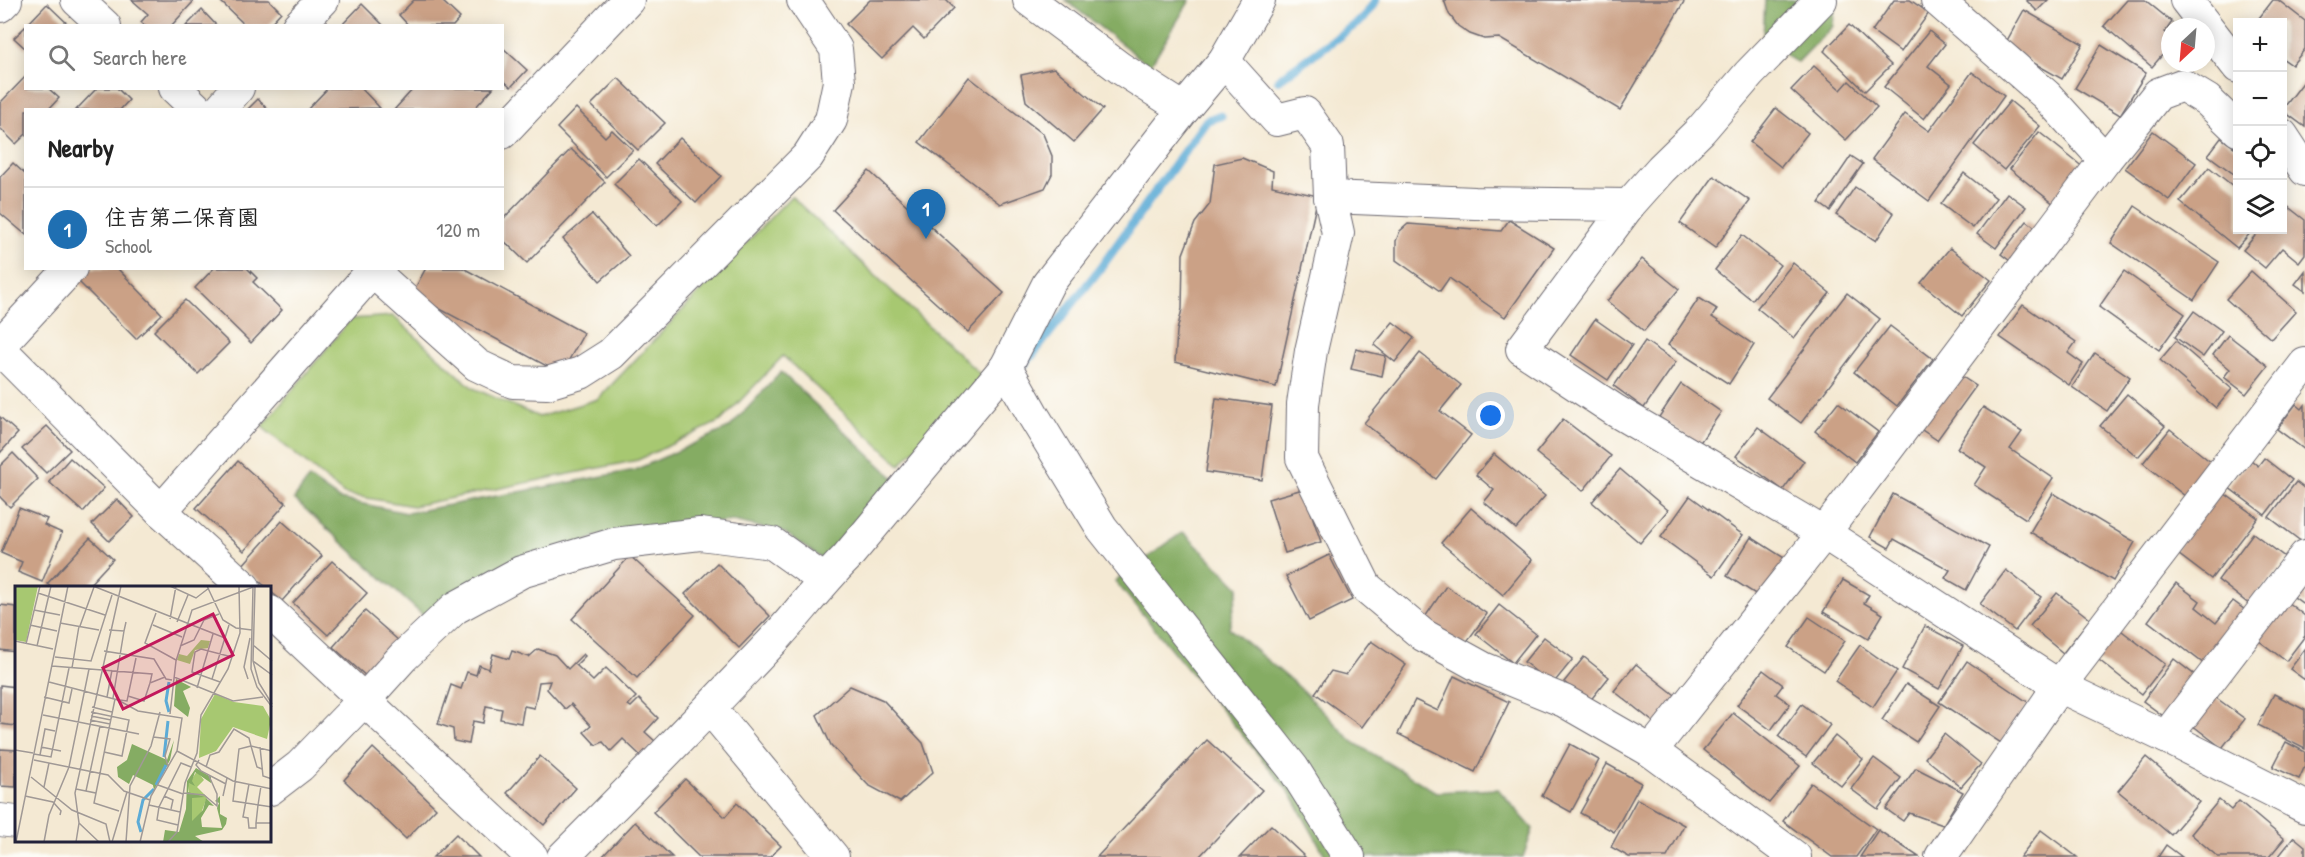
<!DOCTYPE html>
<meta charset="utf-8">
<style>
:root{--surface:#fff;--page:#f6f6f6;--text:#222;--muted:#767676;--line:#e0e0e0;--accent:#1f6fb2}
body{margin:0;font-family:"Patrick Hand","Klee One",sans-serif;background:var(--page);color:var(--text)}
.controls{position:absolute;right:18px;top:18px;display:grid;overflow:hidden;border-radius:0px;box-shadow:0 3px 15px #0003}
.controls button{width:54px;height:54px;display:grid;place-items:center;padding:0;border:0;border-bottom:2px solid var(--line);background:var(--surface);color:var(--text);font:30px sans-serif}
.compass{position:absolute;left:2161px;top:18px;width:54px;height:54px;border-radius:50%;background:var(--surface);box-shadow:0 3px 15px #0003;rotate:206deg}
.you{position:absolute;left:1491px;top:416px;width:21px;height:21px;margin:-15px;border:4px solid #fff;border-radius:50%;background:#1a73e8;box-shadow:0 0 0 9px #1a73e833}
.badge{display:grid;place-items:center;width:39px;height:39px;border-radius:50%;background:var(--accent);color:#fff;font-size:20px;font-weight:700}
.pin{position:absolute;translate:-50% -50px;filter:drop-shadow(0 2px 3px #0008)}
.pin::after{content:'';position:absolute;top:32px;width:21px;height:18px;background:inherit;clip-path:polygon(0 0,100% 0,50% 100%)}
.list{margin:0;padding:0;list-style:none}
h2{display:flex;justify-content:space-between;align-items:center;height:78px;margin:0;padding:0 24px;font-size:26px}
h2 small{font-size:20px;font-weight:400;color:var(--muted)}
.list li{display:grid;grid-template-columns:39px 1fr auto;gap:18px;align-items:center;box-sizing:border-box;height:84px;padding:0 24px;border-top:2px solid var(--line)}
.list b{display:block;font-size:22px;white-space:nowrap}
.list p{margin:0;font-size:20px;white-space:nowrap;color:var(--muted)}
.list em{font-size:20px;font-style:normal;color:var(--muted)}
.icon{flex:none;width:33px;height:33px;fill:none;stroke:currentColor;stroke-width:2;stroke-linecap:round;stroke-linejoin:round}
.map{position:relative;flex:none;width:2305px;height:857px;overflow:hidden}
.search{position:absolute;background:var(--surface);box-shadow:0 3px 15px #0003;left:24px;top:24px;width:480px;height:66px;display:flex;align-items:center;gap:15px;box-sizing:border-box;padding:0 21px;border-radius:0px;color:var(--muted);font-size:22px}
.panel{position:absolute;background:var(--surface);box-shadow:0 3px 15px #0003;left:24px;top:108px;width:480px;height:162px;border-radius:0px}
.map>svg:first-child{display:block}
.green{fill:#a7c871;stroke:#647556;stroke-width:1.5}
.forest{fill:#85ac63;stroke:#54674f;stroke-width:1.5}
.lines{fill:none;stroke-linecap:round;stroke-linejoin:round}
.stream{stroke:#5cabd6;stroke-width:9}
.building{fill:#cba186}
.minor-casing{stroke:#6c6870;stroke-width:34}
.minor{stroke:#fff;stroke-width:32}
.inset-river{fill:none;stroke:#5cabd6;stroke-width:3}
.inset-road{fill:none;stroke:#a09996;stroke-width:1.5}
.view{fill:#c2185b;fill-opacity:0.15;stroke:#c2185b;stroke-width:3}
.inset-edge{fill:none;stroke:#22223b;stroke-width:3}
</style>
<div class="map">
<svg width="2305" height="857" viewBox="0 0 2305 857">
<rect width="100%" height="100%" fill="#fdfcf7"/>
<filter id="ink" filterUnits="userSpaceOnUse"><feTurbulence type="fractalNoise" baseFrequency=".0167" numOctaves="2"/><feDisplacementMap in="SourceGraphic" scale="12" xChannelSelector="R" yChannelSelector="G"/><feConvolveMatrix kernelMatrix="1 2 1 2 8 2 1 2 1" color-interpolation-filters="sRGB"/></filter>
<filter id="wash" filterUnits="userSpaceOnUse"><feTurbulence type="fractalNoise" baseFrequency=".008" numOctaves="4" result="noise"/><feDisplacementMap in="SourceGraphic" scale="24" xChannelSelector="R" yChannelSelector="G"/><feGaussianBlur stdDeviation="1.35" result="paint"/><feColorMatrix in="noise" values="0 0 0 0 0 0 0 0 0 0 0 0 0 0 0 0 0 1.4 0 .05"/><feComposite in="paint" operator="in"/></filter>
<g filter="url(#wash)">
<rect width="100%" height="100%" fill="#f4e9d3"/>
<polygon class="green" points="791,196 983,377 900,465 783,356 721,421 638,460 413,506 344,494 262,427 351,319 393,316 473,388 539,417 598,399"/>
<g class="forest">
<polygon points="1065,0 1190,0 1150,66"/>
<polygon points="1765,0 1835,0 1833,26 1797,63 1763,39"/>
<polygon points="781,372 896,480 824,560 785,533 733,521 599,535 426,618 294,499 309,478 339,499 407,513 635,470 729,428"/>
<polygon points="1183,532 1239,587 1229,628 1300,688 1353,742 1436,792 1498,789 1533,829 1523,857 1326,857 1290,793 1115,581"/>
</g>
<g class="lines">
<g class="stream">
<polyline points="1278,80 1364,18 1376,0"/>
<polyline points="1026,363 1102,266 1207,120 1221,116"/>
</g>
</g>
<g id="blocks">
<g class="building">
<polygon points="132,0 191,0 193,2 171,26 145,26 141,22 148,14"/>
<polygon points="219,0 269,0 281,12 268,26 246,26"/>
<polygon points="414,0 441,0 460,18 453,26 409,26 399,15"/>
<polygon points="870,0 946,0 954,8 924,39 913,28 882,59 846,24"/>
<polygon points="1444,0 1685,0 1620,110 1499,38 1484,39 1470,34 1458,26 1449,14"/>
<polygon points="1894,0 1910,0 1929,13 1901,52 1872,31"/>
<polygon points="2026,0 2048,0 2037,11"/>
<polygon points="2127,0 2145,0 2172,22 2165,32 2170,36 2170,46 2152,67 2104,26"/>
<polygon points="2273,0 2278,0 2305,21 2305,49 2292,65 2282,58 2282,22 2256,22"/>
<polygon points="47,4 70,26 26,26"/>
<polygon points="362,4 384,26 341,26"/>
<polygon points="202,10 217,26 186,26"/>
<polygon points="2024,10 2083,44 2062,79 2004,46"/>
<polygon points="1849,25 1891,65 1865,91 1824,51"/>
<polygon points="26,26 26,49 14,38"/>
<polygon points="1929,31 1945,44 1928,66 1951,84 1924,119 1884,87"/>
<polygon points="2101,45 2146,73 2120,115 2075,88"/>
<polygon points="502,47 527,70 511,87 502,79"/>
<polygon points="1814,66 1841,90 1849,81 1877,107 1846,140 1791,90"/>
<polygon points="1054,68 1103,109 1074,142 1026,101 1021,75"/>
<polygon points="1972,72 2004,96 1929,201 1872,159 1905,114 1929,131"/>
<polygon points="26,76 26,88 48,88 59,98 48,110 26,110 26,134 16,144 0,128 0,103"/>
<polygon points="969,77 1043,134 1052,156 1052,174 1045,188 1000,204 919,142"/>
<polygon points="618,78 665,123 638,150 591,105"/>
<polygon points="2305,80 2305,127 2282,110"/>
<polygon points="97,88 117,88 129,100 120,110 76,110"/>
<polygon points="328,88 361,88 380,108 307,110"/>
<polygon points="414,88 493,88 473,110 394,110"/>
<polygon points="258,99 268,110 247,110"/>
<polygon points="2010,101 2040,126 2004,170 1974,145"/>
<polygon points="576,108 605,137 612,130 633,150 606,177 557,128"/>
<polygon points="1776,108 1808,133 1781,167 1750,142"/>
<polygon points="2153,131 2196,163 2169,200 2125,168"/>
<polygon points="2039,132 2089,172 2059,208 2010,169"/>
<polygon points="680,138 721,176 696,203 655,164"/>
<polygon points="2221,138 2238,150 2238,177 2208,155"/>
<polygon points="571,149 605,182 527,263 502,239 502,220"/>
<polygon points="1851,156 1863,164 1830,211 1819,203"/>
<polygon points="1242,158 1273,171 1272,186 1318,196 1276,387 1175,362 1177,331 1182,309 1183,254 1195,223 1210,204 1215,164"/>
<polygon points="639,159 682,201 657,226 614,184"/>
<polygon points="13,163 26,175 26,235 0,213 0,177"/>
<polygon points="2209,167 2238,190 2238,230 2253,230 2237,248 2180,202"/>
<polygon points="869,171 1004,293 968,332 833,210"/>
<polygon points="1964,173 1996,198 1973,228 1941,204"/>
<polygon points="1714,176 1750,201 1715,248 1680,223"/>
<polygon points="1855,187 1894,213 1876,241 1836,215"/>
<polygon points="2007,193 2026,207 1996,248 1977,234"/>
<polygon points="2282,202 2305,220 2305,254 2299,262 2282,248 2265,268 2243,250 2260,230 2282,230"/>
<polygon points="2135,206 2219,262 2194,300 2111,243"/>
<polygon points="592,214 629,256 600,281 563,239"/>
<polygon points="1509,220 1554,248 1505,317 1449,278 1440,291 1396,260 1396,241 1400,231 1408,224 1501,231"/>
<polygon points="2027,221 2044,234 2018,267 2001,254"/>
<polygon points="1742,235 1780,265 1752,300 1715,270"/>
<polygon points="1950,248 1991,280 1962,316 1921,283"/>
<polygon points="1642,259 1679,289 1644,331 1607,301"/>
<polygon points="1793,263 1830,293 1794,338 1757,308"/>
<polygon points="88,268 117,268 162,314 136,339 77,280"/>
<polygon points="214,268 247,268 257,278 253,282 282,310 251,343 195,288"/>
<polygon points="426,268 463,268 584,333 566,365 556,371 412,294"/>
<polygon points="2124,271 2185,314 2159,350 2099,307"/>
<polygon points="2251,271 2296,311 2271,339 2226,299"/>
<polygon points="2305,271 2305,291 2295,284"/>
<polygon points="1847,293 1880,319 1801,423 1767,398"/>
<polygon points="1699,298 1717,309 1712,317 1754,345 1729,384 1668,345"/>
<polygon points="185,300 229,343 198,374 154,331"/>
<polygon points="2023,305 2076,342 2068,353 2083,364 2069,385 2000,337"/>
<polygon points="2194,311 2222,331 2203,357 2175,337"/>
<polygon points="1595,319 1632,345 1608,380 1571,355"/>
<polygon points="1393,322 1414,338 1395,362 1374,345"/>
<polygon points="1890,326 1933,359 1897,406 1854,372"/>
<polygon points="2228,335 2268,366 2246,394 2224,377 2230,369 2213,355"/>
<polygon points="1645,341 1676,362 1644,408 1614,386"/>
<polygon points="2176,341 2232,389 2216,408 2160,360"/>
<polygon points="1356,349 1386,356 1382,376 1351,369"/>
<polygon points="1420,353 1461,385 1440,411 1471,435 1436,479 1364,423"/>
<polygon points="2095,353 2130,377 2107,411 2072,387"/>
<polygon points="1958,374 1976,386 1937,440 1919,428"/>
<polygon points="1681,384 1721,412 1699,444 1659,417"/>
<polygon points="2127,394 2165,426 2138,457 2100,426"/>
<polygon points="1216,398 1272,406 1262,480 1206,472"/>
<polygon points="1838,402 1878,432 1855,462 1815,431"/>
<polygon points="2296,404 2302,409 2305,405 2305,450 2277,429"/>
<polygon points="1983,407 2022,432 2010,449 2053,478 2026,519 1974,485 1986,467 1957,448"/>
<polygon points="0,417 18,433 0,453"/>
<polygon points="1563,419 1611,456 1583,491 1536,453"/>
<polygon points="47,426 70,450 46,473 22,449"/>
<polygon points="1758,427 1804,461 1783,490 1736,456"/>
<polygon points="2170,429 2212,463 2185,496 2143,463"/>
<polygon points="13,453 38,479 10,507 0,497 0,466"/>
<polygon points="1494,454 1545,496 1516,529 1484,502 1494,490 1476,475"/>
<polygon points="70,458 104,488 83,512 49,482"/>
<polygon points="2264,458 2292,480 2265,515 2228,487 2250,459 2258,466"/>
<polygon points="238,461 286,503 244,551 196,508"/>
<polygon points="1620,469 1668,510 1640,543 1592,502"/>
<polygon points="2296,482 2305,489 2305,539 2302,542 2269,517"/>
<polygon points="1303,489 1321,542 1285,553 1268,499"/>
<polygon points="2221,491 2258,518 2211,579 2174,551"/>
<polygon points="2053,493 2135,542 2113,581 2030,532"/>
<polygon points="1893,494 1989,547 1966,590 1945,578 1950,570 1894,539 1889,548 1870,537"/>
<polygon points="1690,496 1743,535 1714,576 1661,537"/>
<polygon points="117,499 134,517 109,541 92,524"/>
<polygon points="19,508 47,519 44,525 62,533 42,582 18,572 22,562 1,553"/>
<polygon points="1471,508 1532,560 1503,595 1441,543"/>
<polygon points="282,521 322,556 282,601 270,591 270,587 266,587 242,566"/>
<polygon points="2253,533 2286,558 2250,605 2218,580"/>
<polygon points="1751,537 1792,563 1768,602 1727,576"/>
<polygon points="90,538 113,559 87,587 51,587 47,584"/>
<polygon points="1329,555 1352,600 1309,621 1286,576"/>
<polygon points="630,556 695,615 637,678 572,619"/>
<polygon points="332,561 367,593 328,635 293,603"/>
<polygon points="717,563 770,616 739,648 685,594"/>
<polygon points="2006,570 2041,597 2015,631 1980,604"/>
<polygon points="1843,580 1869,595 1864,603 1883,614 1868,639 1823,612"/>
<polygon points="2305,582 2305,605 2294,597"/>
<polygon points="2176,583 2200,601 2196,607 2216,623 2233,601 2249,613 2208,667 2148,621"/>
<polygon points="1446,586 1487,614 1463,647 1423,620"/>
<polygon points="2057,593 2090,619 2063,653 2030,626"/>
<polygon points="2287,602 2305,616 2305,636 2286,661 2258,640"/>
<polygon points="0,605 16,607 16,652 0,650"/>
<polygon points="1499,605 1536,634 1513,663 1476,634"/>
<polygon points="365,611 399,641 367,677 333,647"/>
<polygon points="1809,617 1845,641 1824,671 1788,647"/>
<polygon points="1925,626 1963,646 1939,689 1902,669"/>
<polygon points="2118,628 2165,664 2142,694 2095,657"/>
<polygon points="1544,637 1573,659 1552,685 1524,662"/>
<polygon points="1371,641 1406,665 1362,727 1315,693 1331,671 1346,675"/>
<polygon points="1860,645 1897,671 1873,707 1835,681"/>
<polygon points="538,649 555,655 568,669 583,654 585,656 576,665 593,681 606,668 636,697 628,705 631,707 639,699 658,718 645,732 656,742 642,757 623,739 611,751 603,742 596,745 584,732 591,726 571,704 565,709 547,689 550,681 539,682 534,708 524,706 521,723 500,719 502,709 486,706 483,723 473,721 469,744 454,741 453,729 438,724 451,685 461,689 467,672 476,675 479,665 489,669 493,654 509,659 512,651 529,657"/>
<polygon points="2305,649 2305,680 2290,669"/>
<polygon points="1584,657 1609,677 1589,702 1564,682"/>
<polygon points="2174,659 2196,676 2166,718 2143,701"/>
<polygon points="1967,661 2029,703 2001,743 1939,702"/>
<polygon points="1636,664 1679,698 1657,725 1614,691"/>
<polygon points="1763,670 1783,685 1776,694 1790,704 1771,730 1737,705"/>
<polygon points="1454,676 1509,702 1475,772 1398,734 1415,700 1438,711"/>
<polygon points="1906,684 1940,706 1916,742 1882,720"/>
<polygon points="0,685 16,687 16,726 0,724"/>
<polygon points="850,686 883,700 923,743 933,772 900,802 868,785 831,745 817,715"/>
<polygon points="2274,694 2305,710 2305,749 2258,725"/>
<polygon points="2215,697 2245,719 2222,748 2192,725"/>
<polygon points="1802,704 1830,725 1806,757 1778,736"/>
<polygon points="1733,713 1800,766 1769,803 1703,750"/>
<polygon points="1944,734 1981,764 1961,787 1925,758"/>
<polygon points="1835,736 1863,759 1841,786 1813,763"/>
<polygon points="1207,740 1262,790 1199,857 1097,857"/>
<polygon points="2286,742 2305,752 2305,766 2299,779 2273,767"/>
<polygon points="1570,744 1599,760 1571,812 1542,796"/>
<polygon points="373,748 436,808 406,839 344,780"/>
<polygon points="0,749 16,750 16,787 0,786"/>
<polygon points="540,756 576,788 544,825 507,793"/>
<polygon points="2146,757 2199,802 2171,835 2118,791"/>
<polygon points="1874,758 1901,778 1878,809 1851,789"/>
<polygon points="1607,764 1641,783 1614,832 1580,813"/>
<polygon points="1916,768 1963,792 1943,825 1909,813 1903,821 1886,809"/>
<polygon points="685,779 725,817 737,803 781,846 770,857 699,857 653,812"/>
<polygon points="1811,783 1876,829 1856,857 1832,857 1783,821"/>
<polygon points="1637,799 1684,825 1667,857 1629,857 1611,847"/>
<polygon points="2219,800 2231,810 2239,801 2284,839 2269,857 2218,857 2191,834"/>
<polygon points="635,822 672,857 602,857"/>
<polygon points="1271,825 1305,857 1240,857"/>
<polygon points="1878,830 1919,857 1860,857"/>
<polygon points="2041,830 2077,857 2020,857"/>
<polygon points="456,834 479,857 433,857"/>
<polygon points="2294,837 2305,846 2305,857 2278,857"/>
<polygon points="2166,845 2182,857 2158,857"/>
</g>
</g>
</g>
<g filter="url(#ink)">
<use href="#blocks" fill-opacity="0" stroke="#6c6870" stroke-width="1.5"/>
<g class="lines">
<defs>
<g id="minor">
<polyline points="77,0 105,26"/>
<polyline points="1029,0 1120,68 1184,109"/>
<polyline points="1937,0 2046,95 2105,160"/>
<polyline points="2186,0 2238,67"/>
<polyline points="0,6 6,0"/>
<polyline points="298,26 323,0"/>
<polyline points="1224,61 1277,120 1305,113 1328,146 1330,197 1338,233 1311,351 1303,404 1302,458 1366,587 1423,635 1483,668 1564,701 1651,751 1795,857"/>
<polyline points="175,88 198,110"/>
<polyline points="219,110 238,88"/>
<polyline points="502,133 628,0"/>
<polyline points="2282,135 2305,170"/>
<polyline points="1330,197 1475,203 1629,205 1522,349 1616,411 1824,533 2059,686 2166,737 2305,807"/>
<polyline points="1629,205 1661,169 1701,130 1749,74 1821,0"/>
<polyline points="369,268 477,365 513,382 547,383 581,373 611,354 808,156 831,120 839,82 836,49 803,0"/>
<polyline points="0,345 71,268"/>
<polyline points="0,349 161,511 244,587"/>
<polyline points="1006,367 1033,415 1102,528 1293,768 1349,857"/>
<polyline points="161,511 375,268"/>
<polyline points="270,612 532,857"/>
<polyline points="710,708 833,857"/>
<polyline points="2166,737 2305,556"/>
<polyline points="1651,751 1824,533 2105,160 2158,94 2182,85 2207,100 2238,130"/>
<polyline points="270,789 300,766 365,699 403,657 455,608 521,572 614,544 700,534 772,543 824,580"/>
<polyline points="0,820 16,822"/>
<path d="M563,857C634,786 704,714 773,641C798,614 820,584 846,558L1006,367L1048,284L1184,109L1224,61L1259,0"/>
<polyline points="1941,857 2059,686 2305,364"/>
</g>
</defs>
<use href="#minor" class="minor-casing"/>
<use href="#minor" class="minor"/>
</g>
</g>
<g transform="translate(15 586)">
<rect width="256" height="256" fill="#f4e9d3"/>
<path d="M0,0H23L11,56L0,54ZM186,54L195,55L193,62L180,64L175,78L162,74L164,68L172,70ZM200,108L219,116L248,120L256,134L252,153L218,141L201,165L184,172L186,133ZM182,185L189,194L182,201L192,211L184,233L177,236L173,199Z" fill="#a7c871"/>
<path d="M161,93L176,101L168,105L175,122L173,131L159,120ZM159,154L155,174L139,204L138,199L118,189L114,198L103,191L102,181L112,174L117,158L152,174ZM181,182L196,191V197L180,186L177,195L180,200L174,197L173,206L190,211L177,212V235L188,224L191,212L199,220L194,219L186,232L187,241L207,242L202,222L204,217L200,215L205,210V228L212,232L211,238L207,244L180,250L189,256H148L150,244L164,246L171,223L172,195Z" fill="#85ac63"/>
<path class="inset-river" d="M154,126L151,115L154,96M149,171L153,135M141,199L151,179M126,246L123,236L128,214L139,203"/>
<path class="inset-road" d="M78,0L210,52M155,0L181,12L194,2M192,0L208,34L221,42L237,44M240,0L238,75L244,97L257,118M238,2L236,83L242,101L257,121M23,7L90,29M19,24L45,29M141,27L130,57L161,74M155,33L161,0M162,36L173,9M45,37L84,44M15,39L42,45M138,39L167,51M65,40L79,1M94,44L109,45L111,36M0,55L38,63M11,58L25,0M238,59L257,75M22,60L36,0M165,60L179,54L189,34L204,28M89,65L139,73L151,93L157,94M40,71L76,75L97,9M238,75L257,89M37,80L137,88L135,97L150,91M57,82L64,40M159,91L218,115L248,111M197,93L214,39M233,93L229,81L235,52M34,96L103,114L123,125L167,132L162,165L136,210L125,256M205,96L177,86L180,66L186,63L217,71M182,102L198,48M113,110L129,115L135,97M29,111L54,117L57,103M92,111L97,84M98,112L109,45M105,114L112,115L121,72M77,121L97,126M76,126L114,134L107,170L89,166M155,128L161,75L177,24L241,0M28,129L124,148M76,130L96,134M75,134L95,138M138,151L155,153L150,170L153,180M26,161L46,165M245,161L248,190L257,193M0,164L18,167M162,165L218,195L257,203M19,168L36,171L54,82M25,169L30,143L40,145M19,174L93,189L109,205L135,214M184,174L181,179L186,185L211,198M191,181L195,169L204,166L219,143L234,152L236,160L257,165M247,183L242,181L236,160L224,163L218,215L257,221M16,191L57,224L91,238L95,256M234,198L228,231L233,232L234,242H241V237M143,199L168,208M29,201L34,177M61,203L81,207L100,113M71,205L85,140M81,207L79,217L104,225M169,207L189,209L202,220V208L194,190M10,210L38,216L46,225L45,229M149,210L158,214L156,223M208,210L212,192M134,219L165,226M243,219L241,237H257M243,219L246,200M64,237L84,256M163,239L142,234L144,221L166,177L176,181M1,256L53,0M29,256L34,229L54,181L74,83M61,256L64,237L60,207L106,0M97,256L112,206M111,256L115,200L136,160L145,126M153,256L162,246L170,197L182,167L186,129L213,83L225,47L224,0"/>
<path class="view" d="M198,28L218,69L108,123L88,82Z"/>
<rect width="256" height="256" class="inset-edge"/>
</g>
</svg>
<div class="controls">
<button>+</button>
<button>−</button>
<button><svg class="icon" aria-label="locate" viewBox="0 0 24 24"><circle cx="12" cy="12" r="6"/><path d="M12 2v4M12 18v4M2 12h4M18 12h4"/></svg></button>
<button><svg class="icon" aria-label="layers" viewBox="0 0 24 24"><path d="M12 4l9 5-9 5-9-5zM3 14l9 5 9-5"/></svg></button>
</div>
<svg class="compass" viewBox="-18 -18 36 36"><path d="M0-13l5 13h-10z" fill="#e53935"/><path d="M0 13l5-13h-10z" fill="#767676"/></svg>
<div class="you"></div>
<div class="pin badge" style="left:926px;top:239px">1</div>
<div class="search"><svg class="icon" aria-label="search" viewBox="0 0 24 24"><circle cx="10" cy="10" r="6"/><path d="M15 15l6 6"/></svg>Search here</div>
<section class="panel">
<h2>Nearby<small></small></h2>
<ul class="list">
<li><span class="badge">1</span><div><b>住吉第二保育園</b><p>School</p></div><em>120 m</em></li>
</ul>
</section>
</div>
